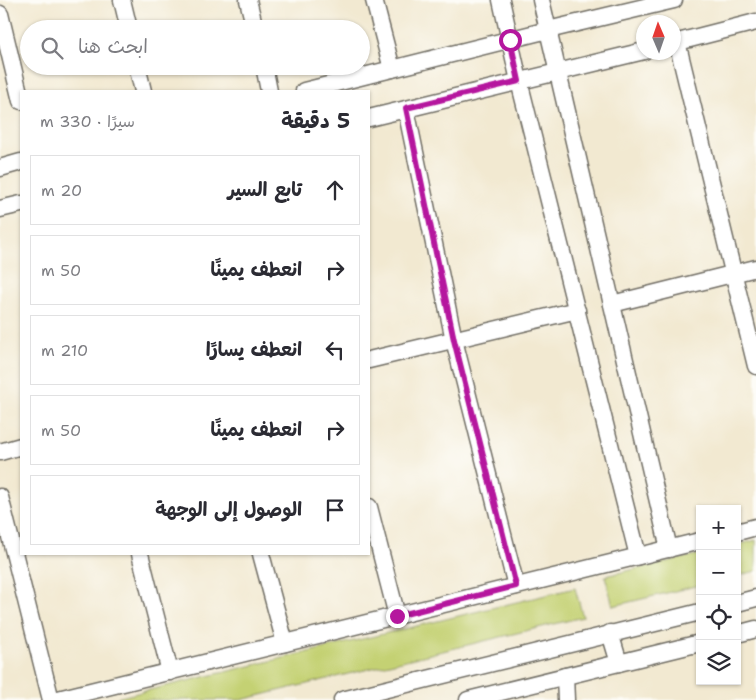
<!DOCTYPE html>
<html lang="ar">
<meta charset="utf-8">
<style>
:root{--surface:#fff;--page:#f2f2f3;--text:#2b2b33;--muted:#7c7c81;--line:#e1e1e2}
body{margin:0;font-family:"Shantell Sans","Playpen Sans Arabic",sans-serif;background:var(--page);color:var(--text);direction:rtl}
.controls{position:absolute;right:15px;bottom:15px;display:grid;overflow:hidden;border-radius:0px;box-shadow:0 1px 4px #0004}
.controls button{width:45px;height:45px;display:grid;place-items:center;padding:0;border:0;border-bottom:1px solid var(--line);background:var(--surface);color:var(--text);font:25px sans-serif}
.compass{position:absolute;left:636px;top:15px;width:45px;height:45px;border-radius:50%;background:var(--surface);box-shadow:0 1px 4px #0004;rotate:358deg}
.stop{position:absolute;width:15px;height:15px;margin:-11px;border:4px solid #b5179e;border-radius:50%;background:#fff}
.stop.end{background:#b5179e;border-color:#fff;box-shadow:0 1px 5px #0008}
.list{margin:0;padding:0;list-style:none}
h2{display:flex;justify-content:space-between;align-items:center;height:65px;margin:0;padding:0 20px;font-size:21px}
h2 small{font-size:16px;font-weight:400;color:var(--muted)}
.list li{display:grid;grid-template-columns:32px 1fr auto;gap:15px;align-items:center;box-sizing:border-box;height:70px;margin:0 10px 10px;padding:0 10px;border:1px solid var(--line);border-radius:0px}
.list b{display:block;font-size:19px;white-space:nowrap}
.list em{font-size:16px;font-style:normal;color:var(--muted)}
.icon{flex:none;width:28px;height:28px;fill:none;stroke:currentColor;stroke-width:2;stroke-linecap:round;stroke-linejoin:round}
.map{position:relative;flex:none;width:756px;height:700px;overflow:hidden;direction:ltr}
.search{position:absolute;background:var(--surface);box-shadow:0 1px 4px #0004;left:20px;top:20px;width:350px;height:55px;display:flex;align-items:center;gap:12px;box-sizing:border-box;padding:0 18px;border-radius:28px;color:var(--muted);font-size:19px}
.panel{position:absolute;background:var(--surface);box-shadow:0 1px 4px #0004;left:20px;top:90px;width:350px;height:465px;border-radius:0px;direction:rtl}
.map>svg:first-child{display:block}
.green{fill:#c4d173;stroke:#787e4f}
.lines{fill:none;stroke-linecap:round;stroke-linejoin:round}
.minor-casing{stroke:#716e65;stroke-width:19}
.minor{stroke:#fff;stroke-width:16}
.route{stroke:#b5179e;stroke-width:6}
</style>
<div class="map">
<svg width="756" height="700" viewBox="0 0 756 700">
<rect width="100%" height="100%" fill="#fdfcf7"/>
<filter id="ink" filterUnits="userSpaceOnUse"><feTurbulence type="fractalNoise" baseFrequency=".02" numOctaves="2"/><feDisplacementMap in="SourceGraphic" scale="10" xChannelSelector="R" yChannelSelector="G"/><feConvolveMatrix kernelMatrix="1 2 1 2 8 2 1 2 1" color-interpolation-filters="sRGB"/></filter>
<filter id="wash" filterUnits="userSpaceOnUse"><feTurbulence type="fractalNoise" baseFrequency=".0096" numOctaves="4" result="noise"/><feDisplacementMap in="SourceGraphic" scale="20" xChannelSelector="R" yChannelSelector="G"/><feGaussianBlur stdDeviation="1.12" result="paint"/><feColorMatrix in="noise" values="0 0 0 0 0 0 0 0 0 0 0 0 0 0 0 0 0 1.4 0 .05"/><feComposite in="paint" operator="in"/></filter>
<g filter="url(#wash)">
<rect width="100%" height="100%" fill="#f2e9d1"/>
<g class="green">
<polygon points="756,540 756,571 737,576 737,545"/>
<polygon points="700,554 700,585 613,606 605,576"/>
<polygon points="575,588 583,617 241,700 108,700"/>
</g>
</g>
<g filter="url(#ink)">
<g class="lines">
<defs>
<g id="minor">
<polyline points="122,0 129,29"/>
<polyline points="248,0 255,29"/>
<polyline points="374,0 392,69"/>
<polyline points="501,0 519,81 638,556"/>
<polyline points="541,0 669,549"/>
<polyline points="0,14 21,101"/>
<polyline points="677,42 756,366"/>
<polyline points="674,43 756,22"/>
<polyline points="137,66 143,91"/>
<polyline points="264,66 269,91"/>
<polyline points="304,91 548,30 674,0"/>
<polyline points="406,109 454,340 516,586"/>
<polyline points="369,118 644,51"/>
<polyline points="0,168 21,162"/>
<polyline points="0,209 21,204"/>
<polyline points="612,304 756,268"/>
<polyline points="369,360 577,310"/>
<polyline points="0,452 21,446"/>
<polyline points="0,497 51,700"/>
<polyline points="369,507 397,616"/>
<polyline points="737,532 756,527"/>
<polyline points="140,554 170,672"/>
<polyline points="261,554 285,643"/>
<polyline points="737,603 756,598"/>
<polyline points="610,633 619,663"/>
<polyline points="737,634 756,629"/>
<polyline points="565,676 566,700"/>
<polyline points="54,700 700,541"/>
<polyline points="342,700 700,612"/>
<polyline points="468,700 700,643"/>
</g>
</defs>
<use href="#minor" class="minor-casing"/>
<use href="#minor" class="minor"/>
</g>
</g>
<g class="lines" filter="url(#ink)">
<polyline class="route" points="397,616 516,586 454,340 406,108 519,81 510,40"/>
</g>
</svg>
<div class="controls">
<button>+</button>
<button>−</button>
<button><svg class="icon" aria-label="locate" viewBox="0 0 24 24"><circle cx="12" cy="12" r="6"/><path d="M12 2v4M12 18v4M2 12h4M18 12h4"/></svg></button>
<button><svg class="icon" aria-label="layers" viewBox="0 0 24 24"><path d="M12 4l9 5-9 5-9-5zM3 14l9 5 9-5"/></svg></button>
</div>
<svg class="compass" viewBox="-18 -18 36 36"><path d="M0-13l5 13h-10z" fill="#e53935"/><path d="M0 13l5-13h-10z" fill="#7c7c81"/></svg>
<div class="stop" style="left:510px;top:40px"></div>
<div class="stop end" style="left:397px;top:616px"></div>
<div class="search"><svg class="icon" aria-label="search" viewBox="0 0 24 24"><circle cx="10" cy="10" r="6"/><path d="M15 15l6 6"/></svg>ابحث هنا</div>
<section class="panel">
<h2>5 دقيقة<small>سيرًا · 330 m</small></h2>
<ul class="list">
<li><svg class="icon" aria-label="ahead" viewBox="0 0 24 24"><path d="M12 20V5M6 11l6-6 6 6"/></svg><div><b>تابع السير</b></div><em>20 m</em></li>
<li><svg class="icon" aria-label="right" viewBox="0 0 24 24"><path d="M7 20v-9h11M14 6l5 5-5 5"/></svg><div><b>انعطف يمينًا</b></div><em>50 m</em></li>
<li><svg class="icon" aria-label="left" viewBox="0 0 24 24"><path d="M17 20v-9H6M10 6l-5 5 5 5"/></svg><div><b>انعطف يسارًا</b></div><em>210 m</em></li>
<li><svg class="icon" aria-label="right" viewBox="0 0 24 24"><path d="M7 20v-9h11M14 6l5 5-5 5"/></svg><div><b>انعطف يمينًا</b></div><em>50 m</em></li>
<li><svg class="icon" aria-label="arrive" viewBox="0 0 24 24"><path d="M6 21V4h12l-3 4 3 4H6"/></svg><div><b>الوصول إلى الوجهة</b></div></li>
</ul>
</section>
</div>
